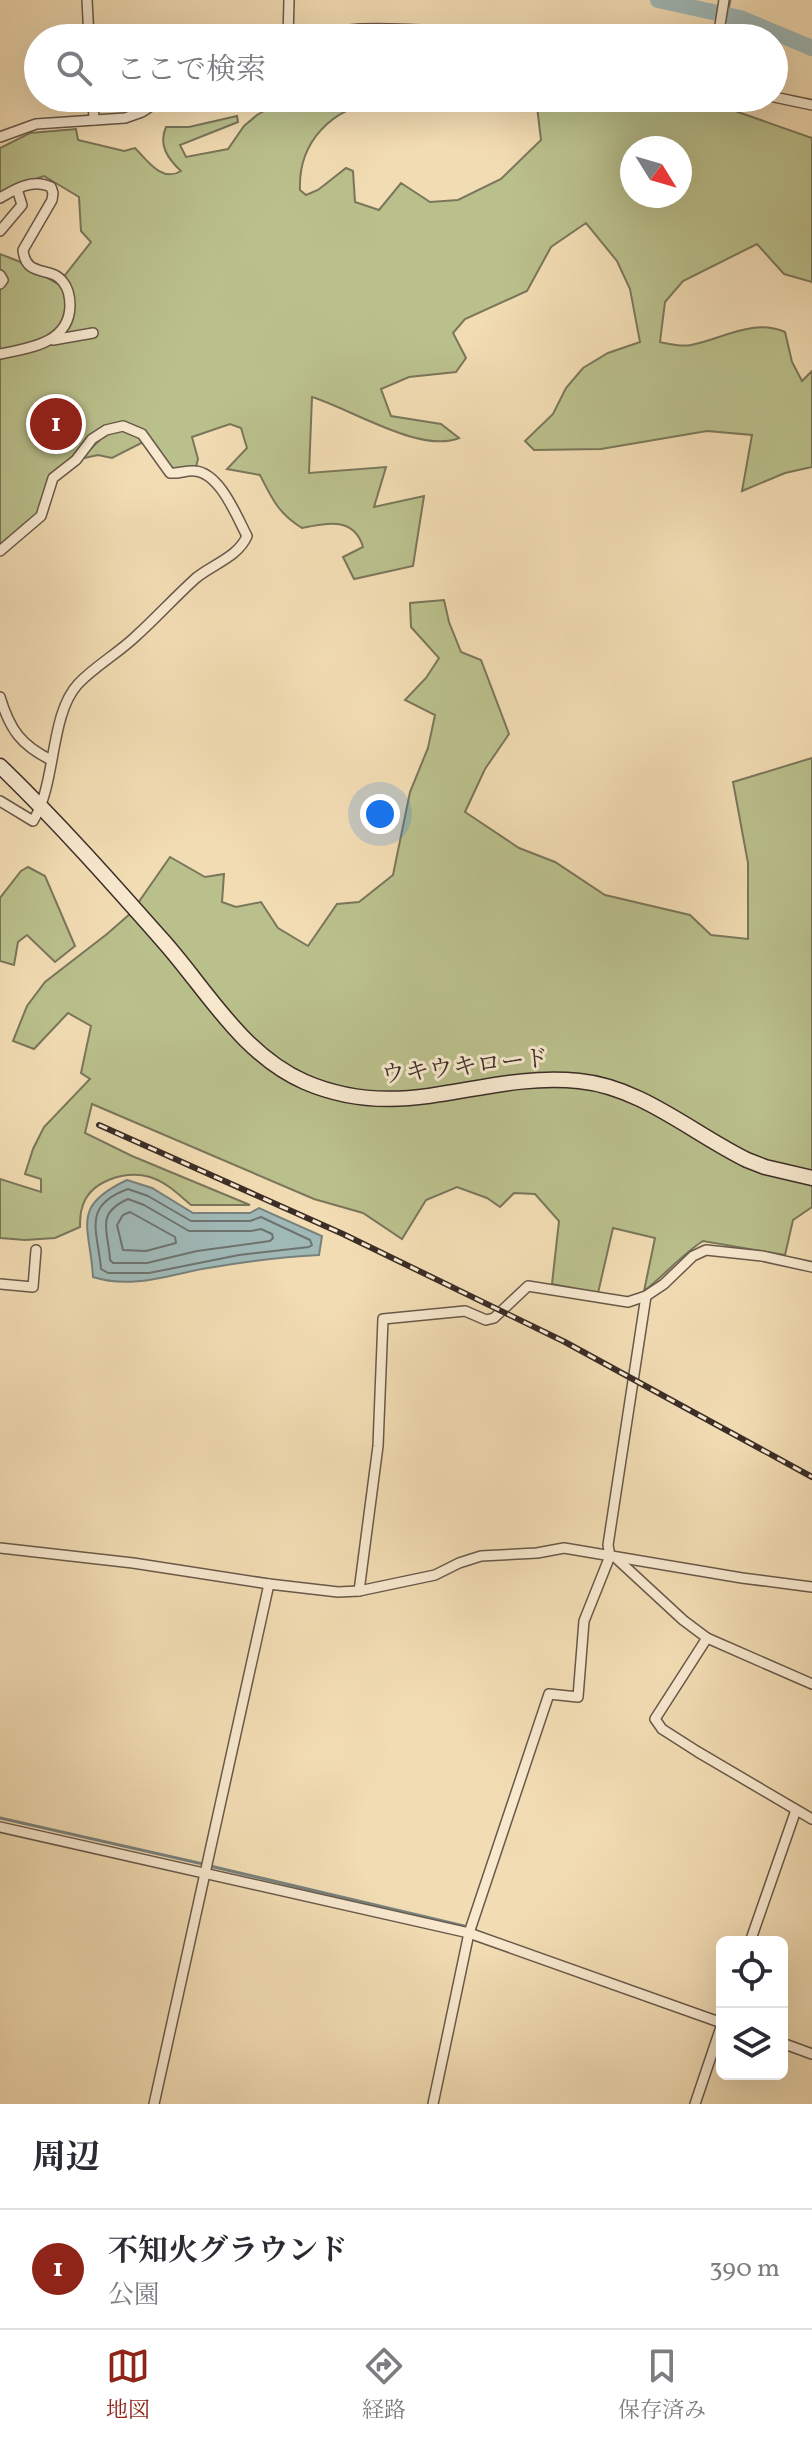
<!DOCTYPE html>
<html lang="ja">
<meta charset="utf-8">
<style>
:root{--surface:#fff;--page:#f2f2f3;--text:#2b2b33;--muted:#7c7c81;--line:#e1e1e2;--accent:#8f2418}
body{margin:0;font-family:Vollkorn,"Noto Serif JP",serif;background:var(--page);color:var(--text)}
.controls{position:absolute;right:24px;bottom:24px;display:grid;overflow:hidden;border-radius:12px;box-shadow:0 8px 32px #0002}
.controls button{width:72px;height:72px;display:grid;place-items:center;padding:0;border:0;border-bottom:2px solid var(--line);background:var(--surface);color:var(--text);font:40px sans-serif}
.compass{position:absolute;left:620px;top:136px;width:72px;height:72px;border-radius:50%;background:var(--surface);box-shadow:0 8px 32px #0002;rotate:127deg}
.you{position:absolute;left:380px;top:814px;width:28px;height:28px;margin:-20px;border:6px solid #fff;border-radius:50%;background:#1a73e8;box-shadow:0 0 0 12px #1a73e833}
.badge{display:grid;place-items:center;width:52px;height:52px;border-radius:50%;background:var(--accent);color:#fff;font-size:26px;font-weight:700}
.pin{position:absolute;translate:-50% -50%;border:4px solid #fff;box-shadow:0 2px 8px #0006}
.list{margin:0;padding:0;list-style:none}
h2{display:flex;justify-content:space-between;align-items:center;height:104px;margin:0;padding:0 32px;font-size:34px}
h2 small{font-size:26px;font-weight:400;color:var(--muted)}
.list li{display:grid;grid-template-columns:52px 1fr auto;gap:24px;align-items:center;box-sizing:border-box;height:120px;padding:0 32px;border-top:2px solid var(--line)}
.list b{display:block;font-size:30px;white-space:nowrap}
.list p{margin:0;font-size:26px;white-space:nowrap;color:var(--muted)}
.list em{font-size:26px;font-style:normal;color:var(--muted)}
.icon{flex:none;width:44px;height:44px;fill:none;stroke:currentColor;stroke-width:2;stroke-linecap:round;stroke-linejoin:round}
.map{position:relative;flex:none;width:812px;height:2104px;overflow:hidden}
.search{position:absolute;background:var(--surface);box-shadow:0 8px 32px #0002;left:24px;right:24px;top:24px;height:88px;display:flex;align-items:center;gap:20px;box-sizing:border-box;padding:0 28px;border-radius:44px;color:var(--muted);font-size:30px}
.sheet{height:224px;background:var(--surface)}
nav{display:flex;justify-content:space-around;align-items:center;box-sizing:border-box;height:112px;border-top:2px solid var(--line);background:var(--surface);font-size:22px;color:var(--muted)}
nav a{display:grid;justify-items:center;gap:4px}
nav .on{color:var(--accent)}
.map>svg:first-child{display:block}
.green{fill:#bac08c;stroke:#7a765a;stroke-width:2;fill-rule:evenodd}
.water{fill:#a0b9b7;stroke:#78817d;stroke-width:2}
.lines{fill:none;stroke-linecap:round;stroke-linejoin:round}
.shore{stroke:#6e736f;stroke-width:2}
.stream{stroke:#78817d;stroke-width:3}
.river{stroke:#a0b9b7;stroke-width:16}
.street-casing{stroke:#69594a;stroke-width:12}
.secondary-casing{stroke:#3b2d27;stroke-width:17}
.street{stroke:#f7e8ce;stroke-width:9}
.secondary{stroke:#f7e8ce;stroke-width:14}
.rail-casing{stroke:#3b2d27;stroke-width:6}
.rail{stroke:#f7e8ce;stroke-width:3;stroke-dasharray:9;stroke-linecap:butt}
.labels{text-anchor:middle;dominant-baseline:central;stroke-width:6;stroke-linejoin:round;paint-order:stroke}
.street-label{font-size:24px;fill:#3b2d27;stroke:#f7e8ce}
</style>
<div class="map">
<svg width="812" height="2104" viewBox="0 0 812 2104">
<rect width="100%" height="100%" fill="#f2dcb3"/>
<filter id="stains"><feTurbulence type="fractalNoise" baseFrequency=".0025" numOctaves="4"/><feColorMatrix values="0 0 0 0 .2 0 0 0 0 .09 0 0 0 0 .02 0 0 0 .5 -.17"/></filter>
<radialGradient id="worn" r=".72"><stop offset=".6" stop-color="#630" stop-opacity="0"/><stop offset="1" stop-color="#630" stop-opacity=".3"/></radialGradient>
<g class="green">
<path d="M287,98H443L441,107C433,108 424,110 416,110C403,109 391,101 379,102C332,107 298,142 300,190L306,195L318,190L346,168L353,171L355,202L379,210L401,183L430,202L458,200L501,179L541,140L536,98H698L812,138V282L784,274L757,244L683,281L665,302L660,342C669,344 682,347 691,345C722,339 754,318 785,332L792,362L802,381L812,371V467L785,473L742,491L752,435L707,431L601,449L534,450L525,441L553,414L566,388L583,368L608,353L640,342L630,289L617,261L586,223L551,247L527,291L465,319L453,333L466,358L456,372L409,377L381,389L391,416L441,424L459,438C421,454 351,409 312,397L309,473L386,467L374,507L424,496L413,566L354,579L343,557L363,547C354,516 326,523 302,528C279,514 272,499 260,475L227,469L247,448L241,428L230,424L192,437L198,459L196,467C161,471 167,467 149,439L112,458L98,455L80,459L108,432L118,429L117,423C93,429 89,442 74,458C66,466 55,469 50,479C45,491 46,504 38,515C29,528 13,538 0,548V359C23,353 60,348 69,322C71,316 72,308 73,302H69C69,336 29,347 0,349V286L6,282V279L0,272V254L18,261L58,284L91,242L81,231L79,197L44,176L13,186L0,193V148L30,133L76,129L78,140L124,151L135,148C147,160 162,183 181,171C168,159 158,145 166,127H189L237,116L238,122L180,145L186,157L228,149L244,126L257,115ZM632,148H680V196H632Z"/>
<path d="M444,600L449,622L461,652L481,660L509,734L485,769L465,812L519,848L555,862L605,895L690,915L711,935L748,939V863L733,782L812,758V1207L793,1220L785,1255L703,1241C681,1255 665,1275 644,1291L655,1238L613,1228L598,1293L552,1284L559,1221L535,1194L514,1193L500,1207L487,1198L457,1187L426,1200L402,1239L363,1213L314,1199L92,1104L85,1133L132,1156L250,1205H191C178,1194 166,1182 150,1177C125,1170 89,1181 82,1208C80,1214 80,1221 80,1227L55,1238L25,1240L0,1238V1179L41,1192V1179L25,1174L33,1149L44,1127L90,1079L81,1073L91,1026L68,1013L34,1049L13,1041L27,1006L45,982L107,934L131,913L170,857L205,877L224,874L222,902L236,907L261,902L278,928L308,946L337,904L359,902L393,875L410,792L428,748L435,715L405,700L426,678L439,658L411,627L410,603Z"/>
<polygon points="28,867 45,876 75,946 55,962 27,935 18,942 14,965 0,961 0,898 21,871"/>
</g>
<path class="water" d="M127,1180L152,1188L193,1213H250L259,1208L322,1236L319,1255C280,1257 241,1262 202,1269C166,1276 130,1289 93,1277C90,1225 70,1207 127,1180Z"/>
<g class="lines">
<g class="shore">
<path d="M128,1189L148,1196L191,1221H250L261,1217L310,1240L312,1245L309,1247L239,1255L149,1273H108L101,1269C98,1231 81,1206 128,1189Z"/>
<path d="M128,1199L144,1205L189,1231H251L261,1229L272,1234L273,1238L270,1241L197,1251L147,1263H113L110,1260C109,1232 94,1214 128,1199Z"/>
<polygon points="130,1212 175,1237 176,1243 146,1251 123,1250 117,1225 123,1215"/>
</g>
<g class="stream">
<polyline points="727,15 730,0"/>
<polyline points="0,1818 203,1864"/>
<polyline points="210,1866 464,1926"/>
</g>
<polyline class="river" points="658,0 740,18 812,48"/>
<defs>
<g id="street">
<polyline points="87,0 89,38"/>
<polyline points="288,38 289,0"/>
<path d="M313,38C347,25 389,29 425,30C481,30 538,29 593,38"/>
<polyline points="718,38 724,0"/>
<polyline points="774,97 812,105"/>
<polyline points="93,98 94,120"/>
<polyline points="0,137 36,124 125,118 142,112 163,98"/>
<path d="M0,198C15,189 33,178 51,187L53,193L52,200L23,250C26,279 51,265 63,282C69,289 70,297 70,306C69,343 30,348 0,354"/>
<polyline points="0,231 22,205 17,189"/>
<polyline points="0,275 3,280 0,284"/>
<polyline points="53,340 93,333"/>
<path d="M0,551L41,516L53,478L76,460L92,439L106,430L123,426L142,434L170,473C179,474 186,470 195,471C220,473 237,517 247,536C238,557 213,564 196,578C175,597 156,618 135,637C117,654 95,666 78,684C49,716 57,783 33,821L0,801"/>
<path d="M0,697C10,730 21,745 51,760"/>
<polyline points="0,1284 33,1287 36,1250"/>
<polyline points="0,1548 133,1563 269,1584 338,1592 359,1591 435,1575 459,1563 481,1556 537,1553 564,1548 742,1578 812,1587"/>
<polyline points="617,1559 683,1620 707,1638 812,1684"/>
<polyline points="359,1591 378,1446 383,1319 465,1311 486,1320 494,1318 528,1286 628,1302 646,1296 664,1284 693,1256 706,1250 762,1256 812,1267"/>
<polyline points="707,1638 655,1719 662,1729 698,1752 812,1819"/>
<polyline points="0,1827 469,1933 722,2023"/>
<polyline points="750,1942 796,1810"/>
<polyline points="782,2043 812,2054"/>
<polyline points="154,2104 269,1584"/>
<polyline points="433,2104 469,1933 549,1694 578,1697 584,1621 610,1556 608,1545 646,1296"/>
<polyline points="695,2104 722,2024"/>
</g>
<path id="secondary" d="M0,766C58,822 112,883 165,943C208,992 243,1055 305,1082C405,1125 481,1071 579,1081C641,1087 692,1133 747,1160L765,1167L812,1178"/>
</defs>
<use href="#street" class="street-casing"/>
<use href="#secondary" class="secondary-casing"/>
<use href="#street" class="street"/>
<use href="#secondary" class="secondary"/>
<defs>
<polyline id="rail" points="99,1125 343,1234 565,1342 812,1477"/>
</defs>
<use href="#rail" class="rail-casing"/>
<use href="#rail" class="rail"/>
</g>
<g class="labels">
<g class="street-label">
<text transform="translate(465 1068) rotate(-6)">ウキウキロード</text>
</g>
</g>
<rect width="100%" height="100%" filter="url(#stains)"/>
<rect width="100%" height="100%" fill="url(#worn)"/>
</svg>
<div class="controls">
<button><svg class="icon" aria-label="locate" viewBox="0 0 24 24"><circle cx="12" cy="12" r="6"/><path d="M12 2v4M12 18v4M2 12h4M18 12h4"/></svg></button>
<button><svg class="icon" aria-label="layers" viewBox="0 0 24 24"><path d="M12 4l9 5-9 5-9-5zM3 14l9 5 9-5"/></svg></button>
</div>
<svg class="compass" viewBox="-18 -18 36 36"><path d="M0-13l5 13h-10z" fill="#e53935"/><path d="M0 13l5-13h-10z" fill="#7c7c81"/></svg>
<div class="you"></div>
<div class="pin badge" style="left:56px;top:424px">1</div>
<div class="search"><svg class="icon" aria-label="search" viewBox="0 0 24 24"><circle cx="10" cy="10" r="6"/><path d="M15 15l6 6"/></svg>ここで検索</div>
</div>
<section class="sheet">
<h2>周辺<small></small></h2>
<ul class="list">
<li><span class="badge">1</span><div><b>不知火グラウンド</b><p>公園</p></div><em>390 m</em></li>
</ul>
</section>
<nav>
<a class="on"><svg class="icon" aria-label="map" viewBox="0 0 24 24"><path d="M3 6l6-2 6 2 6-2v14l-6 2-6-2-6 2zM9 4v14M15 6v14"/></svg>地図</a>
<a><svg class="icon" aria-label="directions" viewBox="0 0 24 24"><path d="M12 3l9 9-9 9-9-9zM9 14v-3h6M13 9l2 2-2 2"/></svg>経路</a>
<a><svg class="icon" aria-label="saved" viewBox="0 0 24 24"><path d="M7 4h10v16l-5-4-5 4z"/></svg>保存済み</a>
</nav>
